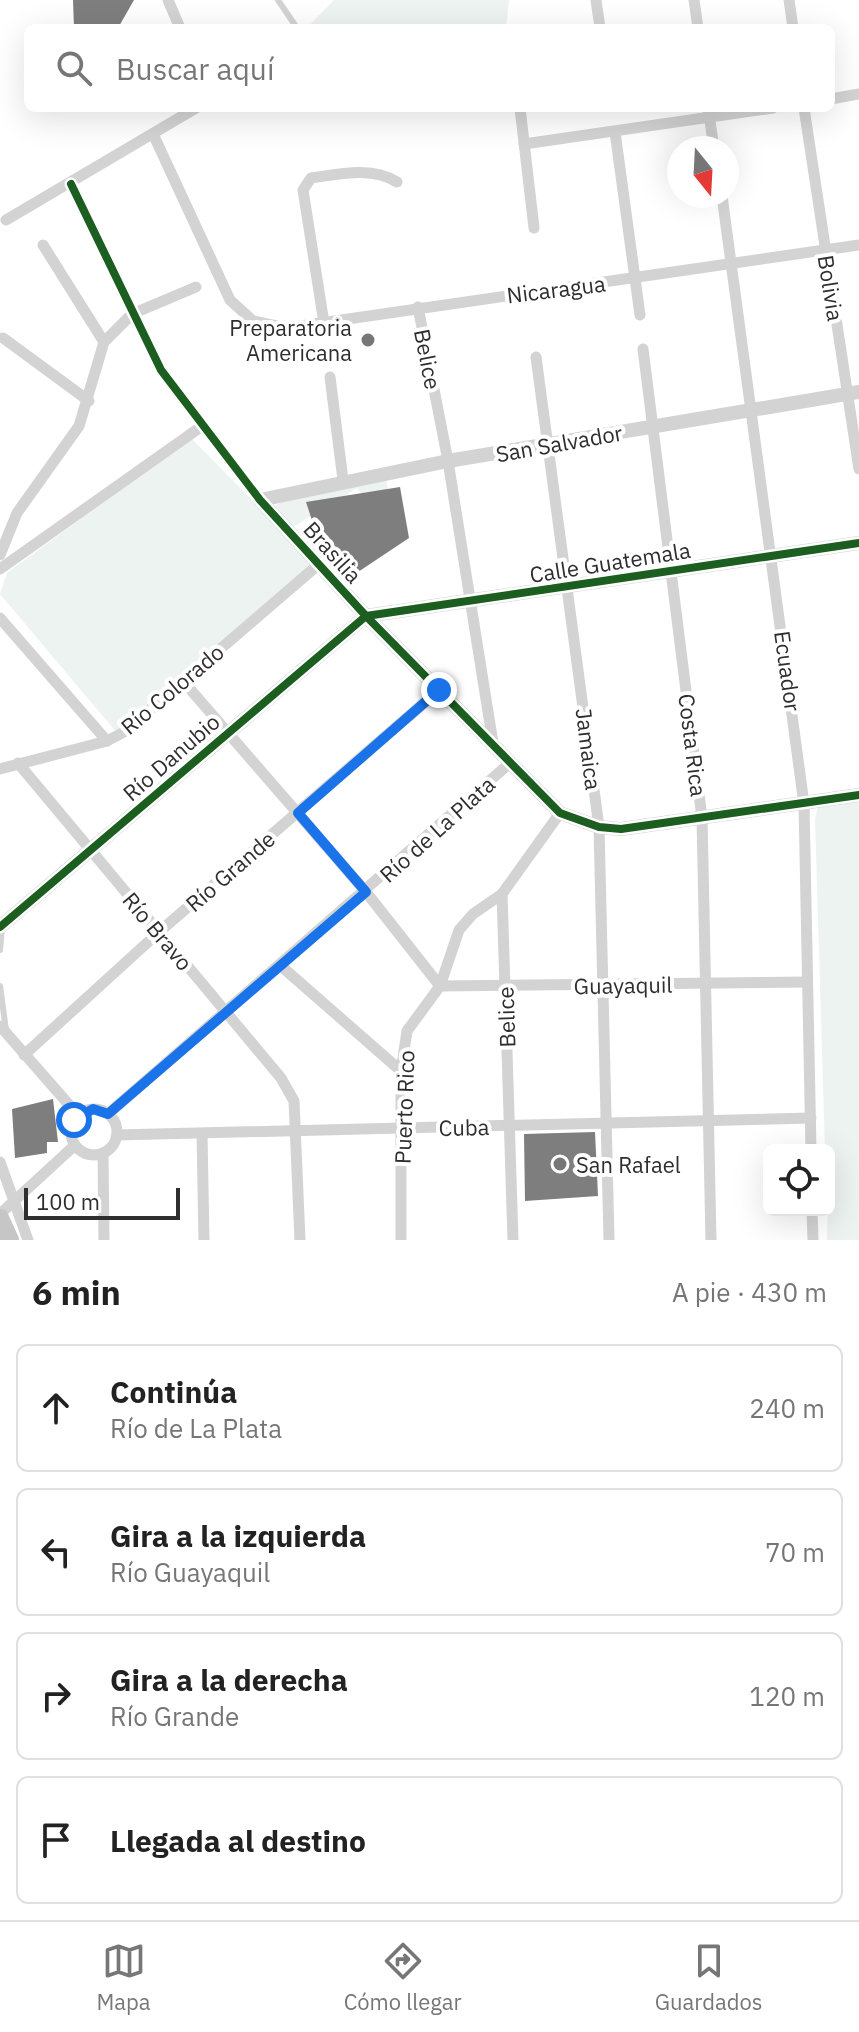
<!DOCTYPE html>
<html lang="es">
<meta charset="utf-8">
<style>
:root{--surface:#fff;--page:#f2f2f2;--text:#222;--muted:#767676;--line:#e0e0e0;--accent:#777}
body{margin:0;font-family:"IBM Plex Sans",sans-serif;background:var(--page);color:var(--text)}
.controls{position:absolute;right:24px;bottom:24px;display:grid;overflow:hidden;border-radius:12px;box-shadow:0 8px 32px #0002}
.controls button{width:72px;height:72px;display:grid;place-items:center;padding:0;border:0;border-bottom:2px solid var(--line);background:var(--surface);color:var(--text);font:40px sans-serif}
.compass{position:absolute;left:667px;top:136px;width:72px;height:72px;border-radius:50%;background:var(--surface);box-shadow:0 8px 32px #0002;rotate:162deg}
.scale{position:absolute;left:24px;bottom:20px;width:156px;box-sizing:border-box;padding-left:8px;border:4px solid #2e2e2e;border-top:0;font-size:22px;line-height:28px;white-space:nowrap;color:#2e2e2e;-webkit-text-stroke:6px #fff;paint-order:stroke}
.stop{position:absolute;width:24px;height:24px;margin:-18px;border:6px solid #1a73e8;border-radius:50%;background:#fff}
.stop.end{background:#1a73e8;border-color:#fff;box-shadow:0 2px 8px #0008}
.list{margin:0;padding:0;list-style:none}
h2{display:flex;justify-content:space-between;align-items:center;height:104px;margin:0;padding:0 32px;font-size:34px}
h2 small{font-size:26px;font-weight:400;color:var(--muted)}
.list li{display:grid;grid-template-columns:52px 1fr auto;gap:24px;align-items:center;box-sizing:border-box;height:128px;margin:0 16px 16px;padding:0 16px;border:2px solid var(--line);border-radius:12px}
.list b{display:block;font-size:30px;white-space:nowrap}
.list p{margin:0;font-size:26px;white-space:nowrap;color:var(--muted)}
.list em{font-size:26px;font-style:normal;color:var(--muted)}
.icon{flex:none;width:44px;height:44px;fill:none;stroke:currentColor;stroke-width:2;stroke-linecap:round;stroke-linejoin:round}
.map{position:relative;flex:none;width:859px;height:1240px;overflow:hidden}
.search{position:absolute;background:var(--surface);box-shadow:0 8px 32px #0002;left:24px;right:24px;top:24px;height:88px;display:flex;align-items:center;gap:20px;box-sizing:border-box;padding:0 28px;border-radius:12px;color:var(--muted);font-size:30px}
.sheet{height:680px;background:var(--surface)}
nav{display:flex;justify-content:space-around;align-items:center;box-sizing:border-box;height:112px;border-top:2px solid var(--line);background:var(--surface);font-size:22px;color:var(--muted)}
nav a{display:grid;justify-items:center;gap:4px}
nav .on{color:var(--accent)}
.map>svg:first-child{display:block}
.green{fill:#ecf3f0}
.building{fill:#7e7e7e}
.lines{fill:none;stroke-linecap:round;stroke-linejoin:round}
.service{stroke:#d3d3d3;stroke-width:6}
.minor{stroke:#d3d3d3;stroke-width:11}
.tertiary{stroke:#d3d3d3;stroke-width:14}
.primary{stroke:#c6c6c6;stroke-width:18}
.cycleway-casing{stroke:#fff;stroke-width:13}
.cycleway{stroke:#1b5e20;stroke-width:8}
.route{stroke:#1a73e8;stroke-width:10}
.poi-dot{fill:#777;stroke:#fff;stroke-width:3}
.labels{text-anchor:middle;dominant-baseline:central;stroke-width:8;stroke-linejoin:round;paint-order:stroke}
.street-label{font-size:22px;fill:#2e2e2e;stroke:#fff}
.poi-label{font-size:22px;fill:#2e2e2e;stroke:#fff;text-anchor:end}
</style>
<div class="map">
<svg width="859" height="1240" viewBox="0 0 859 1240">
<rect width="100%" height="100%" fill="#fff"/>
<g class="green">
<polygon points="334,0 509,0 506,28 307,28"/>
<polygon points="191,438 313,562 117,733 0,594 7,573"/>
<polygon points="386,479 390,502 373,509 357,488 293,527 275,506 290,495"/>
<polygon points="859,800 859,1240 827,1240 829,1150 825,1150 815,819 818,806"/>
</g>
<g class="building">
<polygon points="73,0 134,0 118,28 74,28"/>
<polygon points="400,487 409,538 346,580 323,554 306,502"/>
<polygon points="53,1099 58,1142 47,1142 47,1153 15,1158 12,1109"/>
<polygon points="595,1132 598,1196 525,1201 524,1134"/>
</g>
<g class="lines">
<g class="service">
<polyline points="278,0 297,28"/>
<polyline points="0,950 2,928"/>
<polyline points="0,986 6,1030"/>
</g>
<g class="minor">
<polyline points="168,0 180,28"/>
<polyline points="596,0 600,28"/>
<polyline points="694,0 698,28"/>
<polyline points="789,0 793,28"/>
<polyline points="831,99 859,94"/>
<polyline points="520,108 534,228"/>
<polyline points="708,108 714,148"/>
<polyline points="804,108 859,469"/>
<polyline points="615,132 640,315"/>
<polyline points="154,136 230,300 253,321 286,328 859,245"/>
<polyline points="524,144 773,108"/>
<polyline points="71,184 161,370 260,500"/>
<polyline points="722,196 804,804 811,1150"/>
<polyline points="6,220 196,108"/>
<polyline points="43,245 104,342"/>
<polyline points="418,307 448,461 493,743"/>
<path d="M324,323L303,190L311,178C339,174 372,166 397,182"/>
<polyline points="3,338 89,401"/>
<polyline points="643,349 702,818 711,1240"/>
<polyline points="536,357 599,827 609,1240"/>
<polyline points="330,377 343,480"/>
<polyline points="0,555 17,513 79,426 104,342 132,314 196,287"/>
<polyline points="0,569 202,426"/>
<polyline points="0,618 107,741"/>
<polyline points="183,681 366,892 440,986"/>
<polyline points="18,763 281,1078 294,1101 300,1240"/>
<polyline points="0,769 107,741 124,732 319,564"/>
<polyline points="281,966 401,1071"/>
<polyline points="440,986 807,982"/>
<polyline points="0,1026 78,1115"/>
<polyline points="24,1055 159,932 439,690"/>
<circle cx="94" cy="1132" r="23"/>
<polyline points="108,1114 511,762"/>
<polyline points="202,1134 204,1240"/>
<polyline points="117,1135 811,1118"/>
<polyline points="103,1154 104,1240"/>
<polyline points="0,1162 28,1240"/>
<polyline points="812,1210 813,1240"/>
<polyline points="0,1214 74,1146"/>
<polyline points="401,1240 401,1071 407,1031 440,986 459,930 473,914 502,894"/>
<polyline points="513,1240 502,894 560,813"/>
</g>
<g class="tertiary">
<polyline points="859,392 448,461 260,500 366,616 560,813 599,827 621,829 859,795"/>
<polyline points="0,927 366,616 859,543"/>
</g>
<polyline class="primary" points="0,1218 10,1240"/>
<defs>
<g id="cycleway">
<polyline points="71,184 161,370 260,500 366,616 560,813 599,827 621,829 859,795"/>
<polyline points="0,927 366,616 859,543"/>
</g>
</defs>
<use href="#cycleway" class="cycleway-casing"/>
<use href="#cycleway" class="cycleway"/>
</g>
<g class="lines">
<polyline class="route" points="74,1120 93,1109 108,1114 366,892 298,813 439,690"/>
</g>
<g class="poi-dot">
<circle cx="368" cy="340" r="8"/>
<circle cx="560" cy="1164" r="8"/>
</g>
<g class="labels">
<g class="street-label">
<text transform="translate(831 288) rotate(81)">Bolivia</text>
<text transform="translate(556 289) rotate(-7)">Nicaragua</text>
<text transform="translate(428 359) rotate(79)">Belice</text>
<text transform="translate(559 443) rotate(-10)">San Salvador</text>
<text transform="translate(333 552) rotate(48)">Brasilia</text>
<text transform="translate(610 562) rotate(-9)">Calle Guatemala</text>
<text transform="translate(788 671) rotate(82)">Ecuador</text>
<text transform="translate(172 689) rotate(-40)">Río Colorado</text>
<text transform="translate(693 745) rotate(83)">Costa Rica</text>
<text transform="translate(589 749) rotate(83)">Jamaica</text>
<text transform="translate(171 757) rotate(-41)">Río Danubio</text>
<text transform="translate(437 829) rotate(-42)">Río de La Plata</text>
<text transform="translate(230 871) rotate(-41)">Río Grande</text>
<text transform="translate(158 931) rotate(50)">Río Bravo</text>
<text transform="translate(623 985) rotate(-1)">Guayaquil</text>
<text transform="translate(506 1017) rotate(-92)">Belice</text>
<text transform="translate(404 1107) rotate(-88)">Puerto Rico</text>
<text transform="translate(464 1127) rotate(-1)">Cuba</text>
</g>
<g class="poi-label">
<text x="352" y="327">Preparatoria<tspan x="352" dy="25">Americana</tspan></text>
<text x="576" y="1164" text-anchor="start">San Rafael</text>
</g>
</g>
</svg>
<div class="controls">
<button><svg class="icon" aria-label="locate" viewBox="0 0 24 24"><circle cx="12" cy="12" r="6"/><path d="M12 2v4M12 18v4M2 12h4M18 12h4"/></svg></button>
</div>
<svg class="compass" viewBox="-18 -18 36 36"><path d="M0-13l5 13h-10z" fill="#e53935"/><path d="M0 13l5-13h-10z" fill="#767676"/></svg>
<div class="scale">100 m</div>
<div class="stop" style="left:74px;top:1120px"></div>
<div class="stop end" style="left:439px;top:690px"></div>
<div class="search"><svg class="icon" aria-label="search" viewBox="0 0 24 24"><circle cx="10" cy="10" r="6"/><path d="M15 15l6 6"/></svg>Buscar aquí</div>
</div>
<section class="sheet">
<h2>6 min<small>A pie · 430 m</small></h2>
<ul class="list">
<li><svg class="icon" aria-label="ahead" viewBox="0 0 24 24"><path d="M12 20V5M6 11l6-6 6 6"/></svg><div><b>Continúa</b><p>Río de La Plata</p></div><em>240 m</em></li>
<li><svg class="icon" aria-label="left" viewBox="0 0 24 24"><path d="M17 20v-9H6M10 6l-5 5 5 5"/></svg><div><b>Gira a la izquierda</b><p>Río Guayaquil</p></div><em>70 m</em></li>
<li><svg class="icon" aria-label="right" viewBox="0 0 24 24"><path d="M7 20v-9h11M14 6l5 5-5 5"/></svg><div><b>Gira a la derecha</b><p>Río Grande</p></div><em>120 m</em></li>
<li><svg class="icon" aria-label="arrive" viewBox="0 0 24 24"><path d="M6 21V4h12l-3 4 3 4H6"/></svg><div><b>Llegada al destino</b></div></li>
</ul>
</section>
<nav>
<a class="on"><svg class="icon" aria-label="map" viewBox="0 0 24 24"><path d="M3 6l6-2 6 2 6-2v14l-6 2-6-2-6 2zM9 4v14M15 6v14"/></svg>Mapa</a>
<a><svg class="icon" aria-label="directions" viewBox="0 0 24 24"><path d="M12 3l9 9-9 9-9-9zM9 14v-3h6M13 9l2 2-2 2"/></svg>Cómo llegar</a>
<a><svg class="icon" aria-label="saved" viewBox="0 0 24 24"><path d="M7 4h10v16l-5-4-5 4z"/></svg>Guardados</a>
</nav>
